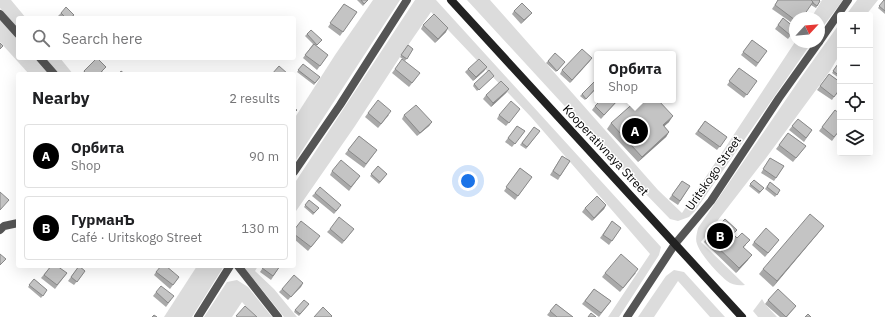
<!DOCTYPE html>
<meta charset="utf-8">
<style>
:root{--surface:#fff;--page:#f6f6f6;--text:#202124;--muted:#757577;--line:#e0e0e0;--accent:#000}
body{margin:0;font-family:"IBM Plex Sans",sans-serif;background:var(--page);color:var(--text)}
.controls{position:absolute;right:12px;top:12px;display:grid;overflow:hidden;border-radius:4px;box-shadow:0 4px 16px #0002}
.controls button{width:36px;height:36px;display:grid;place-items:center;padding:0;border:0;border-bottom:1px solid var(--line);background:var(--surface);color:var(--text);font:20px sans-serif}
.compass{position:absolute;left:789px;top:12px;width:36px;height:36px;border-radius:50%;background:var(--surface);box-shadow:0 4px 16px #0002;rotate:64deg}
.you{position:absolute;left:468px;top:181px;width:14px;height:14px;margin:-10px;border:3px solid #fff;border-radius:50%;background:#1a73e8;box-shadow:0 0 0 6px #1a73e833}
.badge{display:grid;place-items:center;width:26px;height:26px;border-radius:50%;background:var(--accent);color:#fff;font-size:13px;font-weight:700}
.pin{position:absolute;translate:-50% -50%;border:2px solid #fff;box-shadow:0 1px 4px #0006}
.popup{position:absolute;left:594px;top:51px;width:82px;height:52px;box-sizing:border-box;display:grid;place-content:center;border-radius:4px;background:var(--surface);filter:drop-shadow(0 1px 3px #0005);font-size:13px;white-space:nowrap;color:var(--muted)}
.popup b{font-size:15px;color:var(--text)}
.popup::after{content:'';position:absolute;left:50%;top:100%;margin-left:-8px;border:8px solid transparent;border-top-color:var(--surface)}
.list{margin:0;padding:0;list-style:none}
h2{display:flex;justify-content:space-between;align-items:center;height:52px;margin:0;padding:0 16px;font-size:17px}
h2 small{font-size:13px;font-weight:400;color:var(--muted)}
.list li{display:grid;grid-template-columns:26px 1fr auto;gap:12px;align-items:center;box-sizing:border-box;height:64px;margin:0 8px 8px;padding:0 8px;border:1px solid var(--line);border-radius:4px}
.list b{display:block;font-size:15px;white-space:nowrap}
.list p{margin:0;font-size:13px;white-space:nowrap;color:var(--muted)}
.list em{font-size:13px;font-style:normal;color:var(--muted)}
.icon{flex:none;width:22px;height:22px;fill:none;stroke:currentColor;stroke-width:2;stroke-linecap:round;stroke-linejoin:round}
.map{position:relative;flex:none;width:885px;height:317px;overflow:hidden}
.search{position:absolute;background:var(--surface);box-shadow:0 4px 16px #0002;left:16px;top:16px;width:280px;height:44px;display:flex;align-items:center;gap:10px;box-sizing:border-box;padding:0 14px;border-radius:4px;color:var(--muted);font-size:15px}
.panel{position:absolute;background:var(--surface);box-shadow:0 4px 16px #0002;left:16px;top:72px;width:280px;height:196px;border-radius:4px}
.map>svg:first-child{display:block}
.green{fill:#dcdcdc}
.lines{fill:none;stroke-linecap:round;stroke-linejoin:round}
.street{stroke:#555;stroke-width:8}
.secondary{stroke:#222;stroke-width:8}
.wall{fill:#a9a9a9}
.shaded-wall{fill:#898989}
.building{fill:#c4c4c4;stroke:#898989}
.labels{text-anchor:middle;dominant-baseline:central;stroke-width:3;stroke-linejoin:round;paint-order:stroke}
.street-label{font-size:12px;fill:#000;stroke:#fff}
</style>
<div class="map">
<svg width="885" height="317" viewBox="0 0 885 317">
<rect width="100%" height="100%" fill="#fff"/>
<g class="green">
<polygon points="0,0 11,0 26,18 18,18 18,28 0,8"/>
<polygon points="373,0 400,0 294,163 294,119 335,55"/>
<polygon points="415,0 436,0 661,247 659,255 619,317 608,317 650,254 531,117 431,12 400,57 355,126 294,214 294,184"/>
<polygon points="467,0 490,0 658,190 682,213 795,42 812,42 695,211 689,217 678,221 670,219 640,188"/>
<polygon points="822,0 843,0 819,32 819,18 811,18"/>
<polygon points="857,0 878,0 866,15 846,15"/>
<polygon points="0,19 18,39 18,58 35,58 50,74 29,74 0,42"/>
<path d="M840,23V54L830,71L766,158L701,242L745,285C739,286 732,285 727,281C719,275 700,254 697,244C695,239 697,233 698,228L802,76Z"/>
<polygon points="44,58 60,58 73,74 59,74"/>
<polygon points="197,266 224,266 192,317 164,317"/>
<polygon points="243,266 258,266 255,271 274,289 297,317 284,317"/>
<polygon points="674,270 684,272 725,317 710,317 678,281 654,317 638,317 666,276"/>
<polygon points="237,280 248,287 272,317 256,317 242,302 232,317 204,317 227,282"/>
<polygon points="762,299 765,304 777,317 758,317 753,311"/>
</g>
<g class="lines">
<g class="street">
<polyline points="0,14 18,34"/>
<polyline points="819,42 848,0"/>
<polyline points="40,58 54,74"/>
<polyline points="294,172 340,105 407,0"/>
<polyline points="0,230 4,226 18,223"/>
<polyline points="238,266 278,317"/>
<polyline points="198,317 230,266"/>
<polyline points="627,317 675,244 711,201 779,98 819,42"/>
</g>
<polyline class="secondary" points="451,0 742,317"/>
</g>
<g class="wall">
<polygon points="357,0 368,0 363,6"/>
<polygon points="778,0 820,1 816,8 811,5 795,18 795,25 772,9"/>
<polygon points="884,0 885,0 885,14 878,8"/>
<polygon points="344,4 357,12 340,36 328,27"/>
<polygon points="514,11 532,13 521,24 512,14"/>
<polygon points="61,13 72,18 60,18 58,16"/>
<polygon points="783,18 795,30 788,39 775,29"/>
<polygon points="423,25 446,32 435,43 421,29"/>
<polygon points="307,34 322,40 316,46 328,55 317,70 303,58 313,44 305,36"/>
<polygon points="752,40 767,51 756,67 741,55"/>
<polygon points="408,45 413,49 405,61 400,57"/>
<polygon points="592,58 589,62 570,83 560,74 562,70"/>
<polygon points="548,61 565,62 556,72 546,63"/>
<polygon points="840,61 840,77 839,78 832,73"/>
<polygon points="303,64 320,77 314,85 297,72"/>
<polygon points="487,67 484,71 473,81 465,72 468,69"/>
<polygon points="739,68 757,81 744,98 727,85"/>
<polygon points="395,69 417,77 409,87 392,73"/>
<polygon points="84,71 103,71 100,74 82,74"/>
<polygon points="829,74 840,82 840,97 836,94 832,100 817,90"/>
<polygon points="494,76 477,91 473,86 474,84"/>
<polygon points="597,88 585,100 580,96 582,94"/>
<polygon points="509,89 506,93 491,107 483,99 486,95"/>
<polygon points="618,100 601,119 592,110 595,106"/>
<polygon points="520,109 506,126 497,119 499,115"/>
<polygon points="835,110 840,130 832,141 819,131"/>
<polygon points="368,113 389,115 378,128 365,117"/>
<polygon points="404,115 432,122 429,126 417,136 402,119"/>
<polygon points="798,119 812,130 804,142 789,130"/>
<polygon points="705,121 727,137 717,150 695,134"/>
<polygon points="669,122 664,126 669,132 666,137 638,162 607,129 611,123"/>
<polygon points="517,126 525,131 512,147 505,142"/>
<polygon points="534,127 540,131 526,149 520,145"/>
<polygon points="788,133 806,146 793,162 776,149"/>
<polygon points="359,136 377,150 364,168 345,154"/>
<polygon points="562,156 570,161 558,180 550,175"/>
<polygon points="770,158 784,166 774,181 761,173"/>
<polygon points="378,166 387,174 379,184 370,176"/>
<polygon points="520,168 532,177 515,200 504,191"/>
<polygon points="332,171 360,176 349,191 330,175"/>
<polygon points="754,180 764,188 759,194 749,186"/>
<polygon points="682,181 690,186 678,205 669,199"/>
<polygon points="770,182 780,190 775,197 765,189"/>
<polygon points="315,193 339,208 334,214 312,196"/>
<polygon points="309,200 319,208 313,215 304,207"/>
<polygon points="606,205 604,209 592,221 582,212 585,208"/>
<polygon points="612,221 621,228 609,245 600,238"/>
<polygon points="824,226 820,231 773,287 759,274 763,269"/>
<polygon points="330,229 354,229 342,244 327,232"/>
<polygon points="294,230 317,240 308,251 294,239"/>
<polygon points="733,235 746,245 744,247 748,260 736,273 704,242 707,237"/>
<polygon points="779,240 765,257 752,245 754,242"/>
<polygon points="51,266 67,273 55,289 41,278"/>
<polygon points="79,266 85,271 74,285 68,281"/>
<polygon points="264,266 280,266 271,280 260,272"/>
<polygon points="156,272 179,277 170,289 154,275"/>
<polygon points="605,273 636,273 620,292 602,277"/>
<polygon points="34,279 47,290 41,298 28,287"/>
<polygon points="303,283 288,300 279,292 282,289"/>
<polygon points="594,289 611,301 599,317 582,304"/>
<polygon points="156,292 171,300 166,307 153,296"/>
<polygon points="768,300 796,306 787,317 780,317 765,304"/>
<polygon points="309,304 299,316 294,312 295,310"/>
<polygon points="556,304 573,317 550,317 547,315"/>
</g>
<g class="shaded-wall">
<polygon points="532,13 521,24 524,20"/>
<polygon points="448,28 446,32 435,43 438,39"/>
<polygon points="592,58 589,62 570,83 572,80"/>
<polygon points="487,67 484,71 473,81 476,77"/>
<polygon points="509,89 506,93 491,107 493,103"/>
<polygon points="673,116 669,122 659,131 663,125"/>
<polygon points="432,122 429,126 417,136 420,133"/>
<polygon points="669,132 666,137 638,162 642,157"/>
<polygon points="606,205 604,209 592,221 594,218"/>
<polygon points="824,226 820,231 773,287 777,281"/>
<polygon points="752,255 748,260 736,273 739,268"/>
<polygon points="303,283 301,287 288,300 291,297"/>
</g>
<g class="building">
<polygon points="361,0 368,0 364,4"/>
<polygon points="778,0 811,0 813,2 802,18 795,18 795,20 775,5"/>
<polygon points="811,0 819,0 820,1 817,6 813,3 813,2"/>
<polygon points="884,0 885,0 885,11 879,6"/>
<polygon points="522,3 532,13 524,20 514,11"/>
<polygon points="344,4 357,12 343,32 330,23"/>
<polygon points="66,7 74,15 70,18 66,18 61,13"/>
<polygon points="434,14 448,28 438,39 423,25"/>
<polygon points="783,18 795,28 795,29 790,35 778,25"/>
<polygon points="311,30 322,40 317,45 307,34"/>
<polygon points="752,40 767,51 758,63 743,52"/>
<polygon points="0,43 3,46 0,49"/>
<polygon points="314,44 328,55 320,66 305,55"/>
<polygon points="408,45 413,49 407,59 401,55"/>
<polygon points="582,49 592,58 572,80 562,70"/>
<polygon points="555,53 565,62 557,71 548,61"/>
<polygon points="97,58 106,67 99,74 87,74 84,71"/>
<polygon points="402,59 420,73 412,83 395,69"/>
<polygon points="479,59 487,67 476,77 468,69"/>
<polygon points="840,61 840,76 833,71"/>
<polygon points="303,64 320,77 315,83 298,70"/>
<polygon points="279,66 288,74 272,74"/>
<polygon points="739,68 757,81 747,95 729,81"/>
<polygon points="489,70 494,76 479,90 474,84"/>
<polygon points="121,71 125,74 119,74"/>
<polygon points="829,74 840,82 840,91 839,90 834,97 820,86"/>
<polygon points="501,81 509,89 493,103 486,95"/>
<polygon points="594,82 597,85 597,87 586,99 582,94"/>
<polygon points="378,100 391,111 381,124 368,113"/>
<polygon points="601,100 618,100 604,115 595,106"/>
<polygon points="637,100 658,100 673,116 663,125 669,132 642,157 611,123"/>
<polygon points="511,101 520,109 509,123 499,115"/>
<polygon points="416,105 432,122 420,133 404,115"/>
<polygon points="294,108 297,110 294,113"/>
<polygon points="835,110 840,114 840,130 834,137 822,127"/>
<polygon points="798,119 812,130 806,138 792,126"/>
<polygon points="705,121 727,137 720,147 698,131"/>
<polygon points="517,126 525,131 515,144 508,138"/>
<polygon points="534,127 540,131 527,147 522,143"/>
<polygon points="788,133 806,146 796,158 779,145"/>
<polygon points="359,136 377,150 366,164 348,150"/>
<polygon points="562,156 570,161 560,176 553,171"/>
<polygon points="770,158 784,166 776,178 763,169"/>
<polygon points="341,160 360,176 351,187 332,171"/>
<polygon points="378,166 387,174 380,182 371,174"/>
<polygon points="520,168 532,177 518,196 506,187"/>
<polygon points="754,180 764,188 760,192 750,184"/>
<polygon points="682,181 690,186 680,201 672,195"/>
<polygon points="770,182 780,190 777,195 767,187"/>
<polygon points="320,187 341,205 336,211 315,193"/>
<polygon points="0,192 9,200 0,210"/>
<polygon points="597,196 606,205 594,218 585,208"/>
<polygon points="309,200 319,208 314,213 305,205"/>
<polygon points="810,214 824,226 777,281 763,269"/>
<polygon points="339,217 354,229 344,241 330,229"/>
<polygon points="725,219 737,230 733,234 737,238 742,233 750,240 743,247 752,255 739,268 707,237"/>
<polygon points="301,221 320,236 311,247 294,234 294,230"/>
<polygon points="612,221 621,228 612,241 603,235"/>
<polygon points="766,228 779,240 768,253 754,242"/>
<polygon points="0,254 6,259 0,265"/>
<polygon points="621,254 638,269 623,288 605,273"/>
<polygon points="51,266 57,266 67,273 57,285 44,275"/>
<polygon points="79,266 85,271 77,282 71,277"/>
<polygon points="161,266 166,266 179,277 173,285 156,272"/>
<polygon points="264,266 280,266 273,276 262,268"/>
<polygon points="294,275 303,283 291,297 282,289"/>
<polygon points="34,279 47,290 43,296 29,285"/>
<polygon points="161,286 174,296 168,303 156,292"/>
<polygon points="594,289 611,301 601,313 585,301"/>
<polygon points="778,289 796,306 786,317 768,300"/>
<polygon points="304,300 309,304 300,314 295,310"/>
<polygon points="556,304 573,317 557,317 550,311"/>
<polygon points="245,306 257,317 238,317 236,316"/>
<polygon points="323,307 332,316 331,317 314,317"/>
<polygon points="591,313 596,317 588,317"/>
<polygon points="808,314 811,317 805,317"/>
<polygon points="154,315 157,317 152,317"/>
</g>
<g class="labels">
<g class="street-label">
<text transform="translate(606 150) rotate(47)">Kooperativnaya Street</text>
<text transform="translate(713 173) rotate(-55)">Uritskogo Street</text>
</g>
</g>
</svg>
<div class="controls">
<button>+</button>
<button>−</button>
<button><svg class="icon" aria-label="locate" viewBox="0 0 24 24"><circle cx="12" cy="12" r="6"/><path d="M12 2v4M12 18v4M2 12h4M18 12h4"/></svg></button>
<button><svg class="icon" aria-label="layers" viewBox="0 0 24 24"><path d="M12 4l9 5-9 5-9-5zM3 14l9 5 9-5"/></svg></button>
</div>
<svg class="compass" viewBox="-18 -18 36 36"><path d="M0-13l5 13h-10z" fill="#e53935"/><path d="M0 13l5-13h-10z" fill="#757577"/></svg>
<div class="you"></div>
<div class="pin badge" style="left:635px;top:131px">A</div>
<div class="popup"><b>Орбита</b>Shop</div>
<div class="pin badge" style="left:720px;top:236px">B</div>
<div class="search"><svg class="icon" aria-label="search" viewBox="0 0 24 24"><circle cx="10" cy="10" r="6"/><path d="M15 15l6 6"/></svg>Search here</div>
<section class="panel">
<h2>Nearby<small>2 results</small></h2>
<ul class="list">
<li><span class="badge">A</span><div><b>Орбита</b><p>Shop</p></div><em>90 m</em></li>
<li><span class="badge">B</span><div><b>ГурманЪ</b><p>Café · Uritskogo Street</p></div><em>130 m</em></li>
</ul>
</section>
</div>
